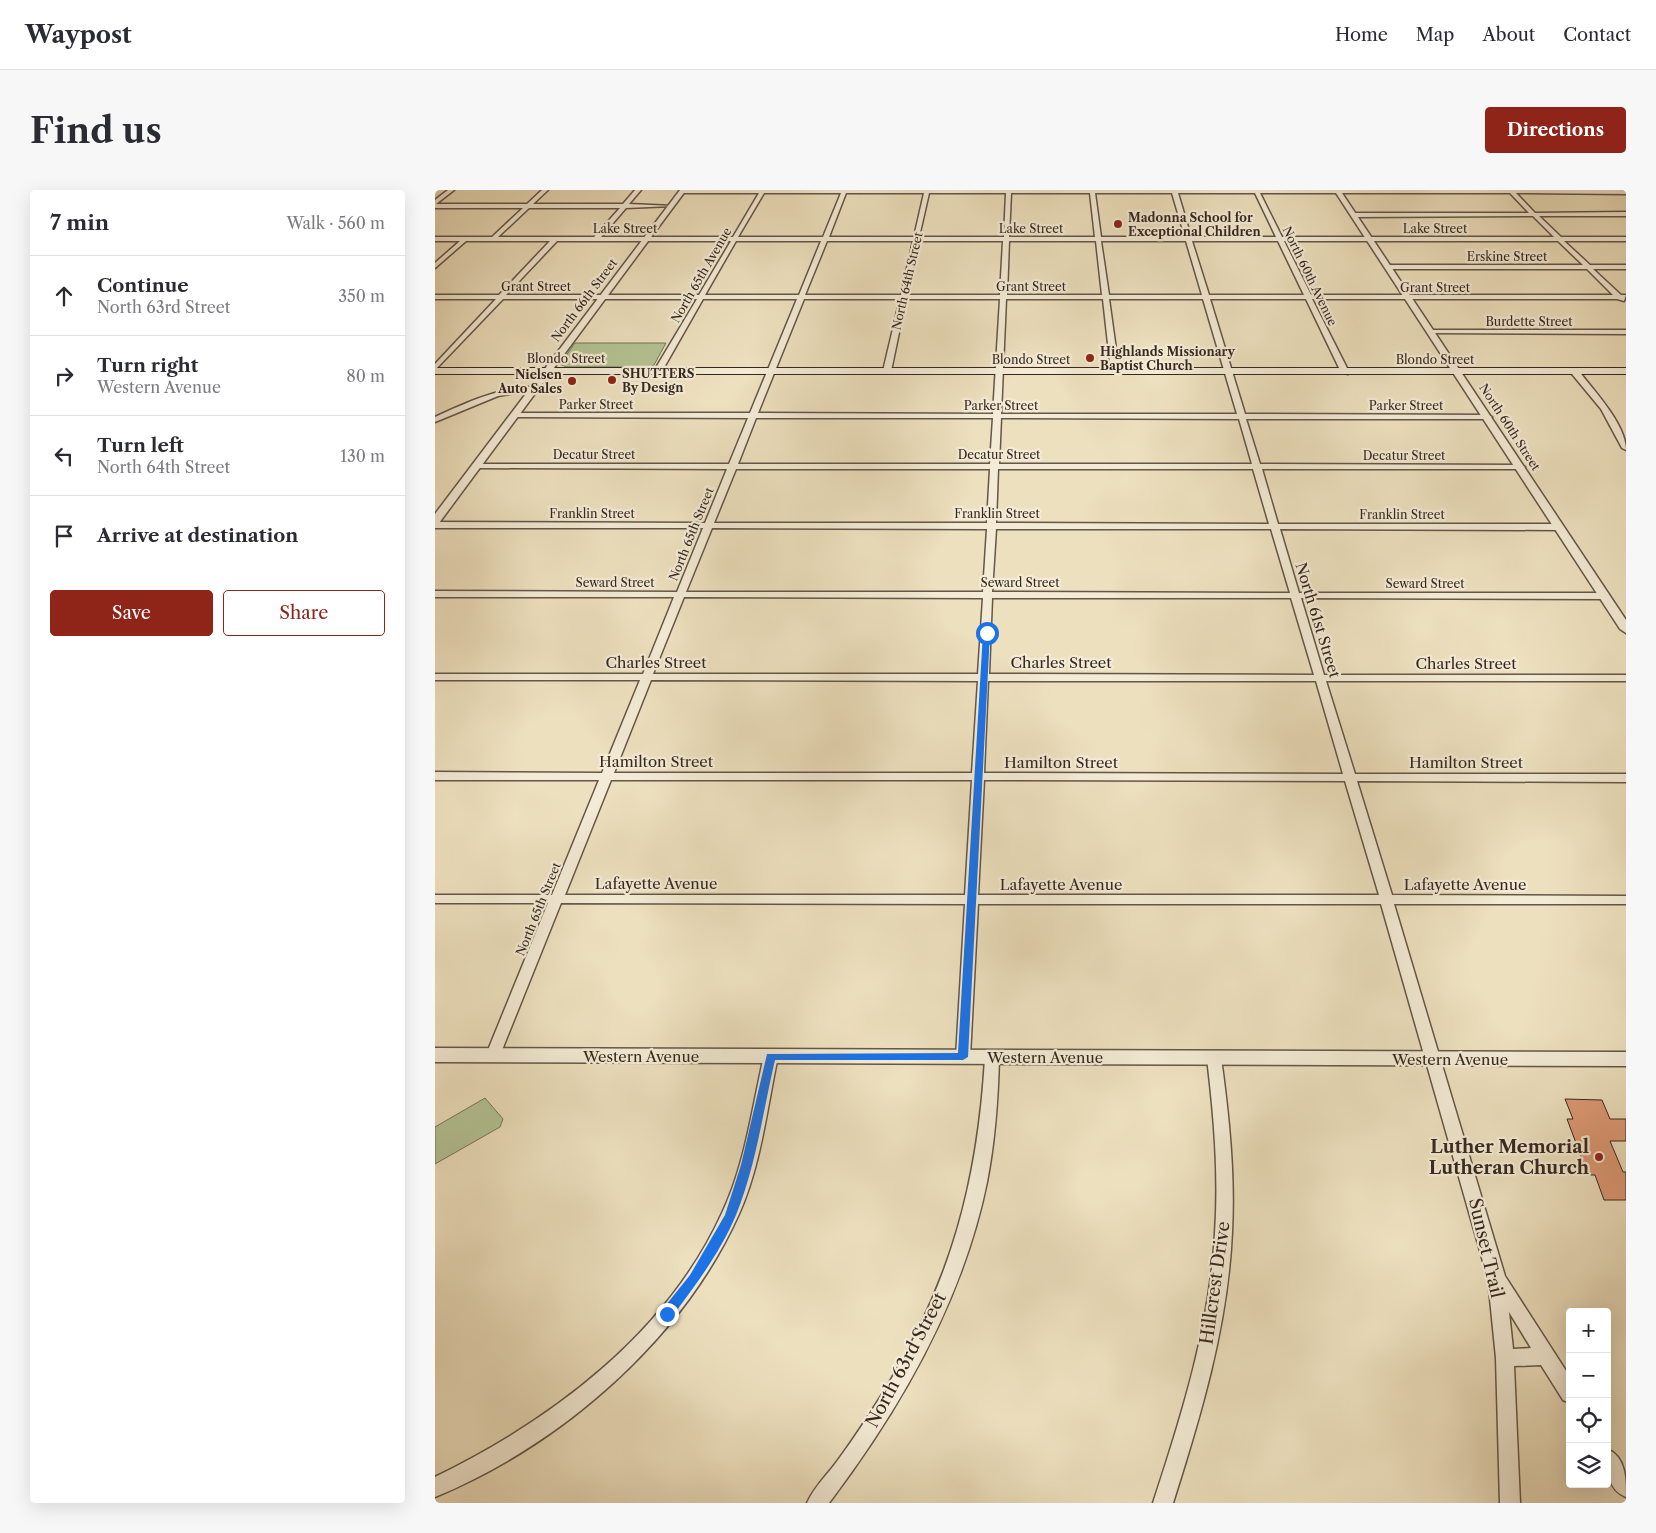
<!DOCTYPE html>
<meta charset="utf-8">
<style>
:root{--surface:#fff;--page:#f7f7f7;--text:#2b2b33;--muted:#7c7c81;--line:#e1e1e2;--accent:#8f2418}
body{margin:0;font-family:"Libre Caslon Text",serif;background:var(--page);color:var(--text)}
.controls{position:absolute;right:15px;bottom:15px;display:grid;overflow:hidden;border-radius:5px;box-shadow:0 5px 20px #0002}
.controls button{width:45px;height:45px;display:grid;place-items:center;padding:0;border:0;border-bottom:1px solid var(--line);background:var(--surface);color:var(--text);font:25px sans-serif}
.stop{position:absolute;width:15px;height:15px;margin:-11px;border:4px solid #1a73e8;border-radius:50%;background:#fff}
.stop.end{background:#1a73e8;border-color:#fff;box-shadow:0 1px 5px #0008}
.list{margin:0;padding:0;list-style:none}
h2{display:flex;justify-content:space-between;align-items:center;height:65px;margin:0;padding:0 20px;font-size:21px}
h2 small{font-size:16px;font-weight:400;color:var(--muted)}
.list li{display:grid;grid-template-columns:32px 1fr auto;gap:15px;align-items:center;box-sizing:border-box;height:80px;padding:0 20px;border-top:1px solid var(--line)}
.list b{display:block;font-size:19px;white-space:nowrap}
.list p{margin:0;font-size:16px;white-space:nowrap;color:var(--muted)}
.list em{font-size:16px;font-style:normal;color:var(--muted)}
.actions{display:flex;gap:10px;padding:15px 20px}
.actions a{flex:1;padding:11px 0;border:1px solid var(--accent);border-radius:5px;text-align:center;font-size:18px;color:var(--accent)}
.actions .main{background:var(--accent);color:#fff}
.icon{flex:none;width:28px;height:28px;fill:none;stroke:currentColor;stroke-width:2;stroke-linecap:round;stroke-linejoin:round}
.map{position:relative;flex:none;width:1191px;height:1313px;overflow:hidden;border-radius:5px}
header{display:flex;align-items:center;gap:30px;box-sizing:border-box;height:70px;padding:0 25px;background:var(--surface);border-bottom:1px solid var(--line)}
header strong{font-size:24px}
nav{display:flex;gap:28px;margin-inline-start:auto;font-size:18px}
.intro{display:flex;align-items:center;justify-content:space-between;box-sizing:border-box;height:120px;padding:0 30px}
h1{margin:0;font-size:35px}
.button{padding:12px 22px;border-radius:5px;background:var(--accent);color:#fff;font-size:18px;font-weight:700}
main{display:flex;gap:30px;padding:0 30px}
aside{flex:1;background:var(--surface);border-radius:5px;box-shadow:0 5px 20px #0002}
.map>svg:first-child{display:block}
.green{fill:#b4c394;stroke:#75765a}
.building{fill:#dd9974;stroke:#362820}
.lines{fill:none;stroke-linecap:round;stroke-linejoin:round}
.minor-casing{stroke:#645648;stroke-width:3}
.tertiary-casing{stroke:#645648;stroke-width:3}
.secondary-casing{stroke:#362820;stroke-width:2}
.minor{fill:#f3ebd5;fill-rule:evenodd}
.tertiary{fill:#f3ebd5;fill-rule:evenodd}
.secondary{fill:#f3ebd5;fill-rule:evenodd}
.route{fill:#1a73e8}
.poi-dot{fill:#8f2418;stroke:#f3ebd5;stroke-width:2}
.labels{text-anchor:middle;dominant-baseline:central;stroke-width:4.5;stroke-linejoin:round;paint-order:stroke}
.far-poi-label{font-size:12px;font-weight:bold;fill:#362820;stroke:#f3ebd5;text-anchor:start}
.far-street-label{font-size:12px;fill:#362820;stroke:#f3ebd5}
.street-label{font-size:15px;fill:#362820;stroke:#f3ebd5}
.near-poi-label{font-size:18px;font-weight:bold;fill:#362820;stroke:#f3ebd5;text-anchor:end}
.near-street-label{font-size:18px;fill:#362820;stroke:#f3ebd5}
</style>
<header>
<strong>Waypost</strong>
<nav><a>Home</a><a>Map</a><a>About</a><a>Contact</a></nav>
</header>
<div class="intro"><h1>Find us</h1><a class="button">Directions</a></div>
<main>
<aside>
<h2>7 min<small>Walk · 560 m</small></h2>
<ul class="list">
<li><svg class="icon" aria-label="ahead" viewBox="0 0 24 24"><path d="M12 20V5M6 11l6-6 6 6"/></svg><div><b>Continue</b><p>North 63rd Street</p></div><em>350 m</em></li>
<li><svg class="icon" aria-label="right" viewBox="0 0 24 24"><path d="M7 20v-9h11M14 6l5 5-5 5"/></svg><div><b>Turn right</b><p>Western Avenue</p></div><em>80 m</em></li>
<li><svg class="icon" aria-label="left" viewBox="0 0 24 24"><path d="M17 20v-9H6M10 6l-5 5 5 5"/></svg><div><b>Turn left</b><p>North 64th Street</p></div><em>130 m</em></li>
<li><svg class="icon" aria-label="arrive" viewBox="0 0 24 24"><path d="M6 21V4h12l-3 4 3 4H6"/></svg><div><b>Arrive at destination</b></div></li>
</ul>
<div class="actions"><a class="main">Save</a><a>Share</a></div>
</aside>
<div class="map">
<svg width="1191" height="1313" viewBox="0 0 1191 1313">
<rect width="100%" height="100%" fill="#ede0be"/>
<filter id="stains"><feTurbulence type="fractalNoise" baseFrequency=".004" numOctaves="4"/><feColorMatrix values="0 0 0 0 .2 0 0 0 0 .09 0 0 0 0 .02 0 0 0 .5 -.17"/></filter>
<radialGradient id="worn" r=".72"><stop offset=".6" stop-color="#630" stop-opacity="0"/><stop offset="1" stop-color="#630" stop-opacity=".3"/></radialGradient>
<g class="green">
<polygon points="140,153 231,153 219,175 215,177 131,177 125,174"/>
<polygon points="50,908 68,929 65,937 0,974 0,937"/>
</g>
<polygon class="building" points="1130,909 1167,910 1175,929 1191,929 1191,951 1175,951 1188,982 1191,982 1191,1010 1169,1010 1160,985 1153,985 1132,929 1138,929"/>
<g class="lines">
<defs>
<g id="minor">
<path d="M13,0H19L1,14H92L107,0H113L98,14H188L200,0H206L194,14L238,16L191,18L166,47H298L324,3H247L245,0H1191V4L1081,3L1100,23L1191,22V26H1104L1126,47H1191V51H1129L1155,75H1191V79H1158L1186,105H1191L1189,111L1182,109H877L914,182L913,184L906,182L871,109H775L810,224L1053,225L1057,227L1053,229H811L825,274L1086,275L1090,277L1086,279H827L843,334H1124L1128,337L1124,340L845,339L864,403H1169L1174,406L1169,409L866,408L889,485H1191V491H891L920,584H1191V592L922,591L957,705L1191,706V714H959L1070,1086L1135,1187V1213L1128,1210L1106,1175L1079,1176L1085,1313H1065L1061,1168L1053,1089L946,714H543L535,867L533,871L528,873L523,871L521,867L530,714L126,713L65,865L63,869L58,871L53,869L51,865L113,713H0V705H117L164,590H0V582L167,583L205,490H0V484H208L239,407H0V401L242,402L268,338H0V332L270,333L292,279L42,278L38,276L42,274H294L313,228L80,227L76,225L80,223H315L362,109H268L227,181L223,183L219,181L262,109H68L0,180V174L61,109H0V105H64L115,51H31L0,78V73L25,51H0V47H57L88,18H0V10ZM329,3H406L388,47H303ZM411,3H489L479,47H394ZM494,3H571L569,47H484ZM576,3H655L660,47H574ZM660,3H737L750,47H666ZM743,3H820L841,47H756ZM825,3H1075L1094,23H919L916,25L919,27L1098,26L1119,47H847ZM94,18H185L159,47H63ZM122,51H296L264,105H71ZM301,51H386L364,105H270ZM392,51H478L466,105H370ZM484,51H568L565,105H472ZM574,51H661L667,105H572ZM666,51H751L767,105H674ZM757,51H843L869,105H774ZM849,51H1123L1148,75H954L951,77L954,79H1152L1178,105H876ZM369,109H465L448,181L452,183L456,181L471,109H565L558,224L323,223ZM571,109H668L676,181L680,183L684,181L674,109H768L802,224H566ZM321,228H558L555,274H303ZM566,228L804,229L817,274H564ZM301,279H555L552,333H279ZM563,279H818L834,334L561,333ZM277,338L552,339L548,402H251ZM561,339H836L855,403L557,402ZM249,407L548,408L543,484H218ZM557,408H856L879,485L554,484ZM216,490L543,491L537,583H179ZM553,491H881L908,584L549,583ZM176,590H537L530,705H130ZM549,590L910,591L944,705H543ZM1074,1122L1096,1158L1078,1159Z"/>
<polygon points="997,140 1191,140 1191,144 995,143 995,141"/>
<path d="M1137,180H1143C1159,201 1191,234 1191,260L1187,258L1166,219L1137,184Z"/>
<path d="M85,197H99L103,199L63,206L0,232V227C28,214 55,202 85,197Z"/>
<path d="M336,860L341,862L343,866C332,918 326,975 304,1024C248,1149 126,1255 0,1307V1287C117,1230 232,1144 287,1023C310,975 317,918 329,866L331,862Z"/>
<path d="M557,862L562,864L564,868C563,910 560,951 552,992C528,1110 466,1218 394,1313H372C379,1297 393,1284 403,1270C420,1247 436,1222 451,1198C516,1092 543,991 550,868L552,864Z"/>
<path d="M779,862L784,864L786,868C794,926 800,984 797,1042C793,1135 766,1225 738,1313H718C747,1225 775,1135 780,1043C784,984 779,926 772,868L774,864Z"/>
<path d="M1172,1259C1191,1267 1191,1289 1191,1307C1171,1299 1172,1277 1172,1259Z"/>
</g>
<g id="tertiary">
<polygon points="245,0 251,0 4,333 0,334 0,324"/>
<polygon points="899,0 905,0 1191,430 1191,443 1185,439"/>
<polygon points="0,858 1191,862 1191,876 0,872"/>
</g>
<rect id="secondary" x="0" y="178" width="1191" height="6"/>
</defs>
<use href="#minor" class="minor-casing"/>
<use href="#tertiary" class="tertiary-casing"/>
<use href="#secondary" class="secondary-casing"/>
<use href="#minor" class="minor"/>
<use href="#tertiary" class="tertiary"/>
<use href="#secondary" class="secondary"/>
</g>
<path class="route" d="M552,441L555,443L533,867L528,870H340C328,921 321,976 301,1025C285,1063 260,1096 236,1128H227V1120L255,1085L290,1025L306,975L332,864L523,863L548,443Z"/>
<g class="poi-dot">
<circle cx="683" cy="34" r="5"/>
<circle cx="655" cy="168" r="5"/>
<circle cx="177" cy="190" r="5"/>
<circle cx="137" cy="191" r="5"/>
<circle cx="1164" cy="967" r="5"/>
</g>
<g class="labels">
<g class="far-poi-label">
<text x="693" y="27">Madonna School for<tspan x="693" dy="14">Exceptional Children</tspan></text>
<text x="665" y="161">Highlands Missionary<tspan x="665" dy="14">Baptist Church</tspan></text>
<text x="187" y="183">SHUTTERS<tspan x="187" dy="14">By Design</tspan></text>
<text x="127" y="184" text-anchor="end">Nielsen<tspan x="127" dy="14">Auto Sales</tspan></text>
</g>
<g class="far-street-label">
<text x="190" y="38">Lake Street</text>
<text x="596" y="38">Lake Street</text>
<text x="1000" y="38">Lake Street</text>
<text x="1072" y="66">Erskine Street</text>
<text transform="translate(266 85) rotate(-60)">North 65th Avenue</text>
<text transform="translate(875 86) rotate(64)">North 60th Avenue</text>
<text transform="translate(472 91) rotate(-77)">North 64th Street</text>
<text x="101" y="96">Grant Street</text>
<text x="596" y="96">Grant Street</text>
<text x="1000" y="97">Grant Street</text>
<text transform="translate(149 110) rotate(-53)">North 66th Street</text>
<text x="1094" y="131">Burdette Street</text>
<text x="131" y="168">Blondo Street</text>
<text x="596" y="169">Blondo Street</text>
<text x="1000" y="169">Blondo Street</text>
<text x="161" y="214">Parker Street</text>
<text x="566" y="215">Parker Street</text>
<text x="971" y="215">Parker Street</text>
<text transform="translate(1075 237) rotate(57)">North 60th Street</text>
<text x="159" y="264">Decatur Street</text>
<text x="564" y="264">Decatur Street</text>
<text x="969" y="265">Decatur Street</text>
<text x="157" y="323">Franklin Street</text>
<text x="562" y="323">Franklin Street</text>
<text x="967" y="324">Franklin Street</text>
<text transform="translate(256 344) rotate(-68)">North 65th Street</text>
<text x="180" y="392">Seward Street</text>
<text x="585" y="392">Seward Street</text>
<text x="990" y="393">Seward Street</text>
<text transform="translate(103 719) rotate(-68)">North 65th Street</text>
</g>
<g class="street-label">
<text transform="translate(883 430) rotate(73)">North 61st Street</text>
<text x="221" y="472">Charles Street</text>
<text x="626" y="472">Charles Street</text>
<text x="1031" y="473">Charles Street</text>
<text x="221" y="571">Hamilton Street</text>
<text x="626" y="572">Hamilton Street</text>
<text x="1031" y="572">Hamilton Street</text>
<text x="221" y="693">Lafayette Avenue</text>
<text x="626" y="694">Lafayette Avenue</text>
<text x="1030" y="694">Lafayette Avenue</text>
<text x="206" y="866">Western Avenue</text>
<text x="610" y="867">Western Avenue</text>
<text x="1015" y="869">Western Avenue</text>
</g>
<g class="near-poi-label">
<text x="1154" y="957">Luther Memorial<tspan x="1154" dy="21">Lutheran Church</tspan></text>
</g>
<g class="near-street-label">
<text transform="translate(1051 1058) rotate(77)">Sunset Trail</text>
<text transform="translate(780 1093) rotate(-82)">Hillcrest Drive</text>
<text transform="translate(471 1170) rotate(-62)">North 63rd Street</text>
</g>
</g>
<rect width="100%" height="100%" filter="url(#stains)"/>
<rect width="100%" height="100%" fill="url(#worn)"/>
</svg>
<div class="controls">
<button>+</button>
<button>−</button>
<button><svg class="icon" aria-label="locate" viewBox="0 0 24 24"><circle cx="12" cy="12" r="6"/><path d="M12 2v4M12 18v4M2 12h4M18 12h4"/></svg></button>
<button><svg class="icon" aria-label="layers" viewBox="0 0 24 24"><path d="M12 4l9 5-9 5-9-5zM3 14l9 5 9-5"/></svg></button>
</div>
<div class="stop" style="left:552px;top:443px"></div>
<div class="stop end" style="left:232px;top:1124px"></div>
</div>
</main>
